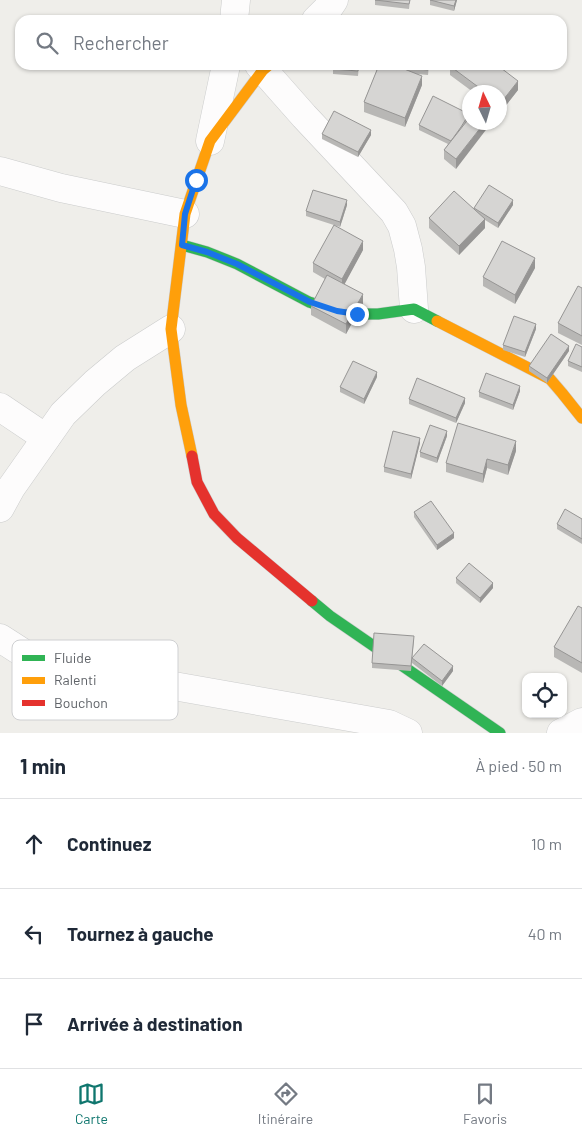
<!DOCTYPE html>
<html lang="fr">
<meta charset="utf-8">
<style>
:root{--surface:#fff;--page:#f2f2f3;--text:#1f2937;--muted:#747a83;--line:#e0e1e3;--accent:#0f766e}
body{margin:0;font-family:Barlow,sans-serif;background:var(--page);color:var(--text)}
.controls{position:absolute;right:15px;bottom:15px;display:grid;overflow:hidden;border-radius:10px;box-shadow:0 1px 4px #0004}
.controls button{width:45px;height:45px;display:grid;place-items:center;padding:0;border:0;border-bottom:1px solid var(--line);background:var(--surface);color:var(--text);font:25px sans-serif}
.compass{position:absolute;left:462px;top:85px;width:45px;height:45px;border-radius:50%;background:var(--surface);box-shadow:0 1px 4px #0004;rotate:355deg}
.stop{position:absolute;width:15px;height:15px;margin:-11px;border:4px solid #1a73e8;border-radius:50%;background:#fff}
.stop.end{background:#1a73e8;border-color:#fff;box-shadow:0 1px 5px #0008}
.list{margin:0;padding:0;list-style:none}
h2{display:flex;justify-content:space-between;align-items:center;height:65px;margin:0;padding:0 20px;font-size:21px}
h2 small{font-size:16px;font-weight:400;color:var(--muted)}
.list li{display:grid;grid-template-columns:32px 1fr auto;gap:15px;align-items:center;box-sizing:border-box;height:90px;padding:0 20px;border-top:1px solid var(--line)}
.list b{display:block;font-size:19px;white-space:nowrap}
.list em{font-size:16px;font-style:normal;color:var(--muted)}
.icon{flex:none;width:28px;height:28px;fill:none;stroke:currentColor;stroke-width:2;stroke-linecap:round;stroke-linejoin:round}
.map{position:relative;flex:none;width:582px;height:733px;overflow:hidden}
.search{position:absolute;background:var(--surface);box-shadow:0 1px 4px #0004;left:15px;right:15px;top:15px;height:55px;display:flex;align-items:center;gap:12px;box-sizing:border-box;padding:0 18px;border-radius:15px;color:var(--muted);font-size:19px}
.sheet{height:335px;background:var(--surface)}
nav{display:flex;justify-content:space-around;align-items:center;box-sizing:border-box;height:70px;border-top:1px solid var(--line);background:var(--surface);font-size:14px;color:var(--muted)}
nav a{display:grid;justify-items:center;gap:2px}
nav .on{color:var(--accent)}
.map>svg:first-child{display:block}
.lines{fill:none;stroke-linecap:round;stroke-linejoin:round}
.street-casing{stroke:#cbcccc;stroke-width:29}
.fast-casing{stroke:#cacacb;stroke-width:12}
.slow-casing{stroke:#cacacb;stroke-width:12}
.jam-casing{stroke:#cacacb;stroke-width:12}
.street{stroke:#fdfcfc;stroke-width:28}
.fast{stroke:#30b455;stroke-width:11}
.slow{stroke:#ff9f0a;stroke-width:11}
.jam{stroke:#e5322d;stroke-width:11}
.wall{fill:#b8b7b5}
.shaded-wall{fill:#969594}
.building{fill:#d6d5d3;stroke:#969594}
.route{stroke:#1a73e8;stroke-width:6}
.key{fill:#fff;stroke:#cfd0d2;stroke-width:1}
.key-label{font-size:14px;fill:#5f6368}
</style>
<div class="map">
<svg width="582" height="733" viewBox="0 0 582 733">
<rect width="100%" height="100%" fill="#efeeea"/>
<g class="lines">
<defs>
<g id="street">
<polyline points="234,20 236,0"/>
<polyline points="316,20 330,6 334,0"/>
<polyline points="259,65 304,116 394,212 402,226 408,249 411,267 414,309"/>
<polyline points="210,141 226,65"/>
<polyline points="0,171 61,188 185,214"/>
<polyline points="0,407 46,438"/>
<polyline points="0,508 11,488 63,414 95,383 125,358 171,329"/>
<polyline points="0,638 28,656 66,667 389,724 408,733"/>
<polyline points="561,733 582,722"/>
</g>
<g id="fast">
<polyline points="182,245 207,252 237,264 309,302 337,311 357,314 378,314 414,309 437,321"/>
<polyline points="312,601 330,616 500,733"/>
</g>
<g id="slow">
<polyline points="437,321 550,379 562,393 582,418"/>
<polyline points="192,456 181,405 171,329 185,214 210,141 263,70 269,65"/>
</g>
<polyline id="jam" points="192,456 197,482 214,514 237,538 312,601"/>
</defs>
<use href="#street" class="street-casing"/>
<use href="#fast" class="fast-casing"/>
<use href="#slow" class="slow-casing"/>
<use href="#jam" class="jam-casing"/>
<use href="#street" class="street"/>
<use href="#fast" class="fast"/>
<use href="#slow" class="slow"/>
<use href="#jam" class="jam"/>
</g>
<g class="wall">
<polygon points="375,0 410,0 409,9 375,5"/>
<polygon points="430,0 457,0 454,11 430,5"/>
<polygon points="333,65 359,65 358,76 333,74"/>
<polygon points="379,65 429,65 428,75 417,74 422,85 405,127 364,112 364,102"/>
<polygon points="450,66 518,90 500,113 500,92 473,92 450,75"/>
<polygon points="469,114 456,169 444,159 444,150 448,144 419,130 419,125"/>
<polygon points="322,134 371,135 358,157 322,139"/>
<polygon points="347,205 340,227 306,216 306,211"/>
<polygon points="513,205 498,228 485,220 485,228 459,255 429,228 429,218 474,209 474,208"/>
<polygon points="363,250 344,284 363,303 346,334 311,315 311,306 325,279 313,272 313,263"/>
<polygon points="535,268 515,304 483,286 483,277"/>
<polygon points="582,288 582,345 558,333 558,323"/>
<polygon points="536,329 525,357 503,350 503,345"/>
<polygon points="582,347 582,372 568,366 568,361"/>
<polygon points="569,351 547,383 529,371 529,366"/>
<polygon points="377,377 364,404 340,392 340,387"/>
<polygon points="520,391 513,410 479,397 479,392"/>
<polygon points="409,399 465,403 456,423 409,404"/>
<polygon points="447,436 437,463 420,457 420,452"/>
<polygon points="420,443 411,479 384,472 384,467"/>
<polygon points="516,451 508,475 487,468 483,483 446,472 446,463"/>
<polygon points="414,512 454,538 437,550 414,517"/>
<polygon points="582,519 582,544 557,529 557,524"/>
<polygon points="456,578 493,588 480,603 456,583"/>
<polygon points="582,608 582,673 554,657 554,647"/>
<polygon points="414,641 412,658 453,671 442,686 412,663 412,659 411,671 372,668 372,663"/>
</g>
<g class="shaded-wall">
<polygon points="456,0 457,0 454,11 454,6"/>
<polygon points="422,76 422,85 405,127 405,118"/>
<polygon points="518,81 518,90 500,113 500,104"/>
<polygon points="485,122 492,122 456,169 456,159"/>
<polygon points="371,130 371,135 358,157 358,152"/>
<polygon points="347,200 347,205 340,227 340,222"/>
<polygon points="513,200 513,205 498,228 498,223"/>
<polygon points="485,219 485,228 459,255 459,246"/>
<polygon points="363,241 363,250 342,289 342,279"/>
<polygon points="535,258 535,268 515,304 515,295"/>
<polygon points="363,294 363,303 346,334 346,324"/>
<polygon points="536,324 536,329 525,357 525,352"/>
<polygon points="569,346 569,351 547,383 547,378"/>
<polygon points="377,372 377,377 364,404 364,399"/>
<polygon points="520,386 520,391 513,410 513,405"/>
<polygon points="465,398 465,403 456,423 456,418"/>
<polygon points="447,431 447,436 437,463 437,458"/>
<polygon points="420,438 420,443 411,479 411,474"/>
<polygon points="516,441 516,451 508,475 508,465"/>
<polygon points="487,459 487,468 483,483 483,474"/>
<polygon points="454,533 454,538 437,550 437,545"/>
<polygon points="493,583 493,588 480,603 480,598"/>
<polygon points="453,666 453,671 442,686 442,681"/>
</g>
<g class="building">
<polygon points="375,0 410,0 409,4"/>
<polygon points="430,0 456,0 454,6"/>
<polygon points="333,65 358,65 358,71 333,69"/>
<polygon points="379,65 394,65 422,76 405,118 364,102"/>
<polygon points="395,65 429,65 428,70 400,67"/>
<polygon points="451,65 497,65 518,81 500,104 500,92 485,92 450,66"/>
<polygon points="433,96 469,114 461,127 451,141 419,125"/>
<polygon points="334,111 371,130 358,152 322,134"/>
<polygon points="470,117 470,122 485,122 456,159 444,150"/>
<polygon points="489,185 513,200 498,223 474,208"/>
<polygon points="313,190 347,200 340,222 306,211"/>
<polygon points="454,191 485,219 459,246 429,218"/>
<polygon points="334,225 363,241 342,279 313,263"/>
<polygon points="502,241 535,258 515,295 483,277"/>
<polygon points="327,275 363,294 346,324 311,306"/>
<polygon points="578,286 582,288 582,336 558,323"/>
<polygon points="514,316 536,324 525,352 503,345"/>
<polygon points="551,334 569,346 547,378 529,366"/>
<polygon points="576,344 582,347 582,367 568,361"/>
<polygon points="353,361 377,372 364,399 340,387"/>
<polygon points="486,373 520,386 513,405 479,392"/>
<polygon points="417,378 465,398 456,418 409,399"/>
<polygon points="458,423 516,441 508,465 487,459 483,474 446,463"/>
<polygon points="430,425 447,431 437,458 420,452"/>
<polygon points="393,431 420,438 411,474 384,467"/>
<polygon points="431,501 454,533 437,545 414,512"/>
<polygon points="565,509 582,519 582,539 557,524"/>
<polygon points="469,563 493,583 480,598 456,578"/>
<polygon points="578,606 582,608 582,663 554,647"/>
<polygon points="374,633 414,636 411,666 372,663"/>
<polygon points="424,644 453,666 442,681 412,658"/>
</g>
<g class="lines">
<polyline class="route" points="196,180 185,214 182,245 207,252 237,264 310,302 337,311 357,314"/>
</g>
<rect x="12" y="640" width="166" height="80" rx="8" class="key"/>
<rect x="22" y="655" width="23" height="6" fill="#30b455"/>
<rect x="22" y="677" width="23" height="7" fill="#ff9f0a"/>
<rect x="22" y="700" width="23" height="6" fill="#e5322d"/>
<g class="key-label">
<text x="54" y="663">Fluide</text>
<text x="54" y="685">Ralenti</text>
<text x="54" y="708">Bouchon</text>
</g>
</svg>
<div class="controls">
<button><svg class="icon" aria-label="locate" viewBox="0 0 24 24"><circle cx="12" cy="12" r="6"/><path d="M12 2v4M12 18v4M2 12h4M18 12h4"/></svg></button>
</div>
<svg class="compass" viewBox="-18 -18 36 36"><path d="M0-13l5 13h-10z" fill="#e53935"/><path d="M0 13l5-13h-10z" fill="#747a83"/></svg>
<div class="stop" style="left:196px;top:180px"></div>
<div class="stop end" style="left:357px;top:314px"></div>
<div class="search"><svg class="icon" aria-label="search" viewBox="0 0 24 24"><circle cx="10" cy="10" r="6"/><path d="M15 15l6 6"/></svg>Rechercher</div>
</div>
<section class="sheet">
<h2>1 min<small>À pied · 50 m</small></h2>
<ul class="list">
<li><svg class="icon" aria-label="ahead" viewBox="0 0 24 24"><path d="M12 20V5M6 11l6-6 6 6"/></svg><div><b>Continuez</b></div><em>10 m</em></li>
<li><svg class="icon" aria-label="left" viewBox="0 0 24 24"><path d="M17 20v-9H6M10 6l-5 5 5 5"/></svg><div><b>Tournez à gauche</b></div><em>40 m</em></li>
<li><svg class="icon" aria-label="arrive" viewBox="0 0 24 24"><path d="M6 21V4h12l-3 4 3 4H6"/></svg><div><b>Arrivée à destination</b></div></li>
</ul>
</section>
<nav>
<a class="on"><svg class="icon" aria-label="map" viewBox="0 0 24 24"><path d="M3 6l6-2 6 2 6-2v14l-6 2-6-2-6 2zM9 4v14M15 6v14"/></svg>Carte</a>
<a><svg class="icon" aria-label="directions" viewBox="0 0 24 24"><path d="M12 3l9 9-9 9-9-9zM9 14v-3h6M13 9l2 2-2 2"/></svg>Itinéraire</a>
<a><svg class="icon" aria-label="saved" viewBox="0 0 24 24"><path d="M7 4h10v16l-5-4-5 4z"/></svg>Favoris</a>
</nav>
